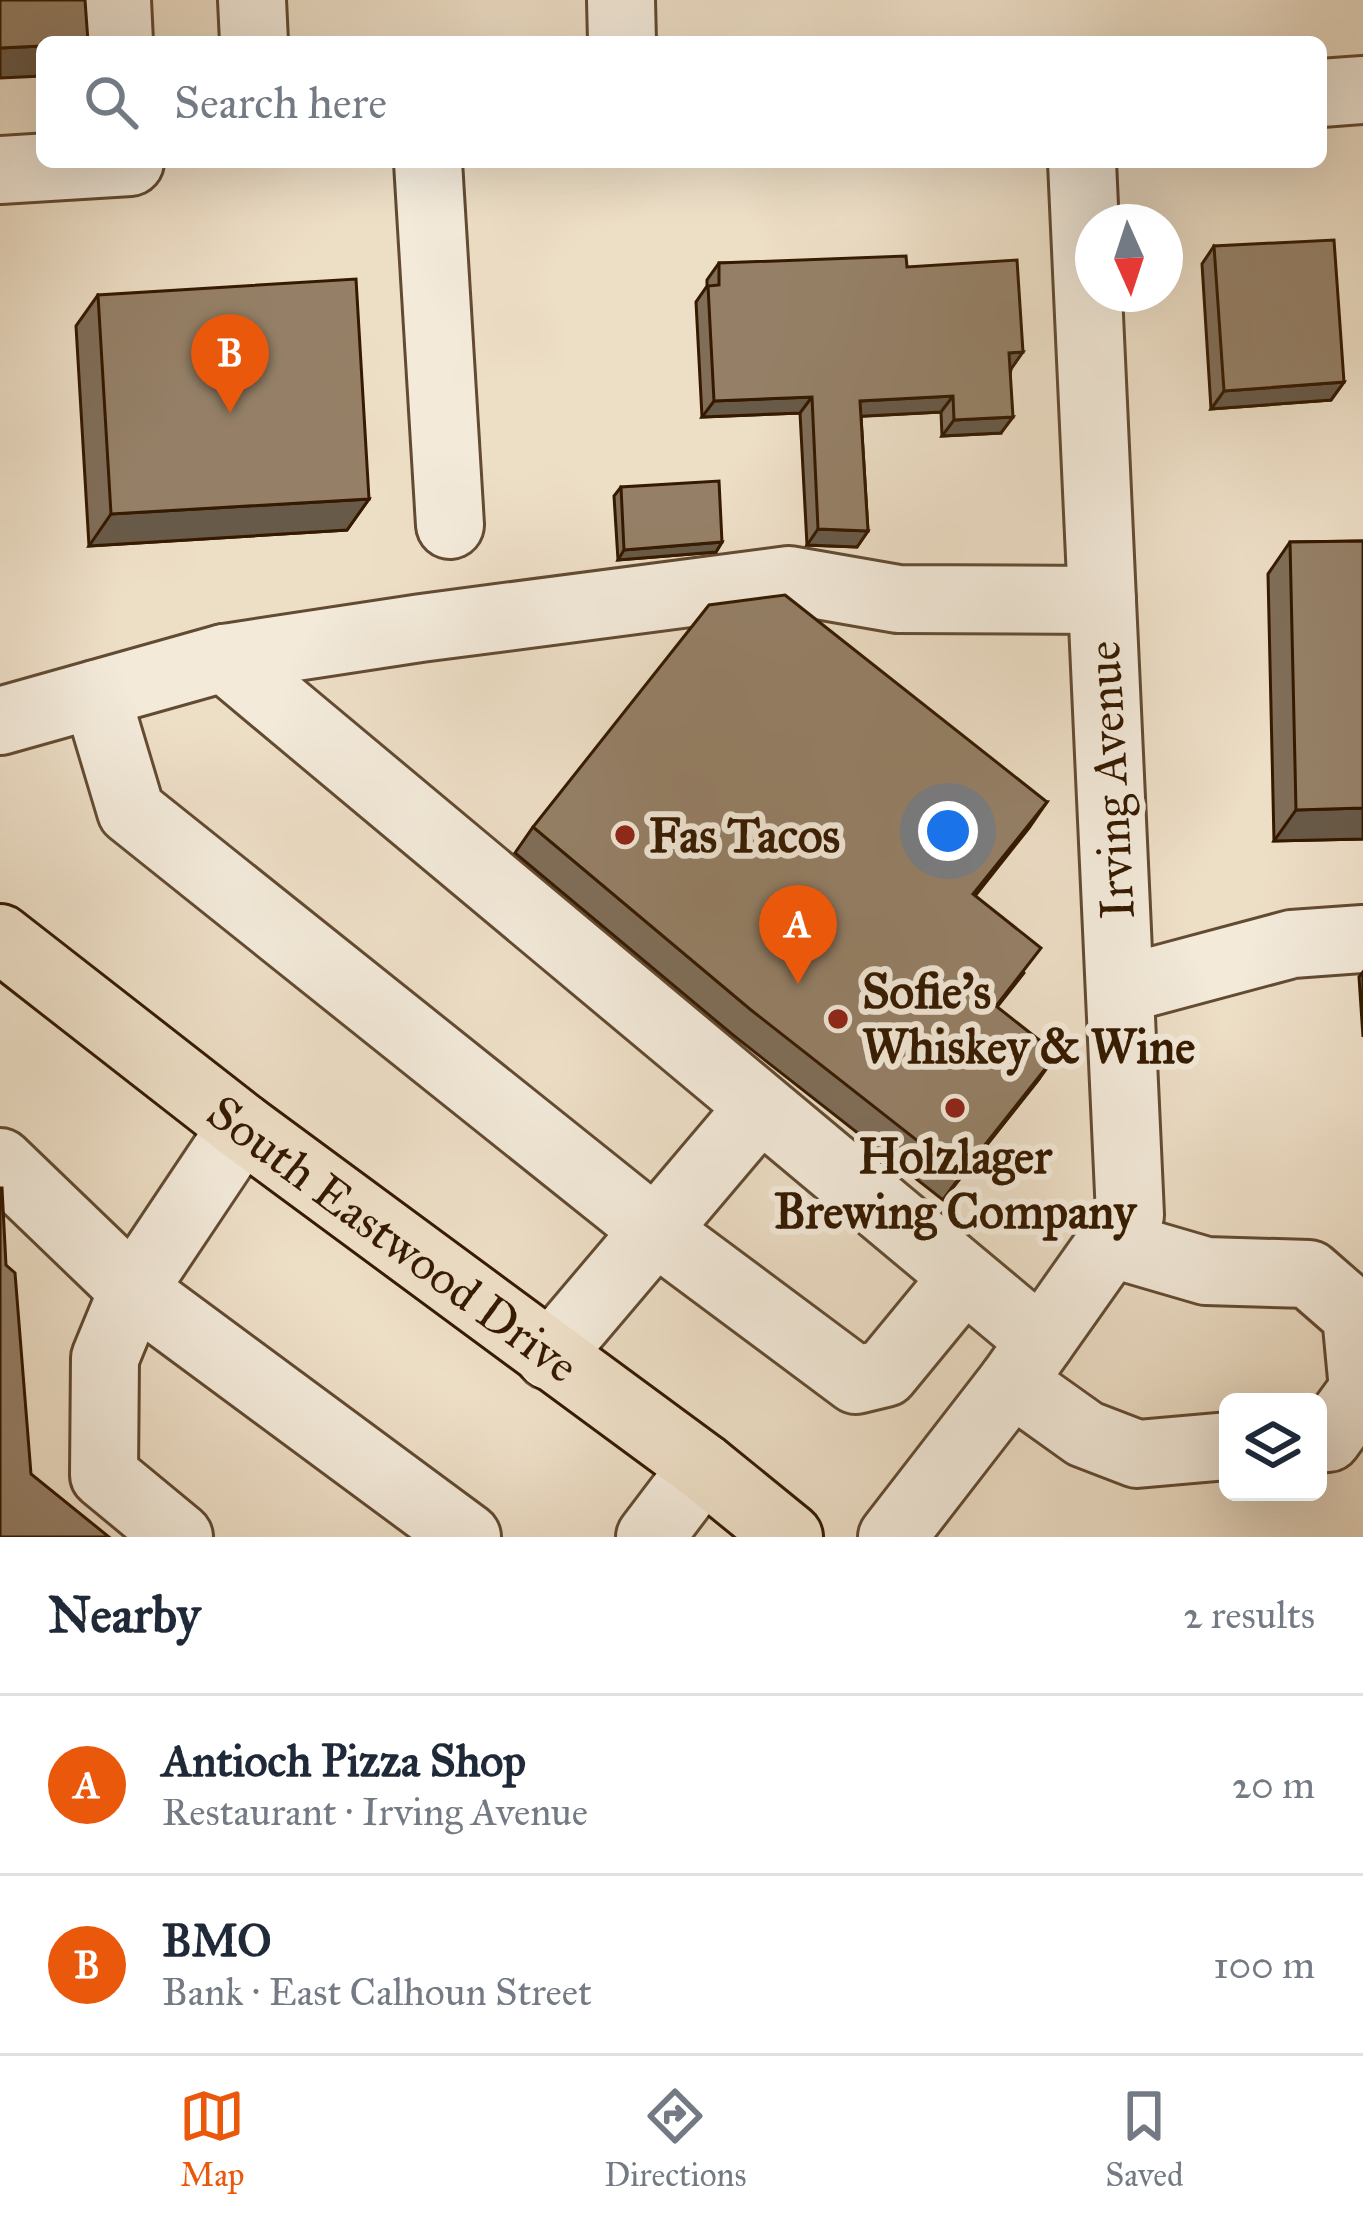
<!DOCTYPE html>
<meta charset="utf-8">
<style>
:root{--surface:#fff;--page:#f6f6f7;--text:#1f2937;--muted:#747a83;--line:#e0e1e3;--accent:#ea580c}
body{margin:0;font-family:"IM FELL Great Primer",serif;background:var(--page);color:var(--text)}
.controls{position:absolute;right:36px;bottom:36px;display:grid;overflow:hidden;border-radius:18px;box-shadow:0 12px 48px #0002}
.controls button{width:108px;height:108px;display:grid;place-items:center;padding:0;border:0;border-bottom:3px solid var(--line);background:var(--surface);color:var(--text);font:60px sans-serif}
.compass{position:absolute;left:1075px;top:204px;width:108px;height:108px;border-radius:50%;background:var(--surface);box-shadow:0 12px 48px #0002;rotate:177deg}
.you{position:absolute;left:948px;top:831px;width:42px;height:42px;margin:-30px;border:9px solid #fff;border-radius:50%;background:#1a73e8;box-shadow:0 0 0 18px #1a73e833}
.badge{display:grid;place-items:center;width:78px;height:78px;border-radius:50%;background:var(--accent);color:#fff;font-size:39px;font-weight:700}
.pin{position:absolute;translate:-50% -99px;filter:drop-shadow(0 3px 6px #0008)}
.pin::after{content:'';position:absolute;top:63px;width:42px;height:36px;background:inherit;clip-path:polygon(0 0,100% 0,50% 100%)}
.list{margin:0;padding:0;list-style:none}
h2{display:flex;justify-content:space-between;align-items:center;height:156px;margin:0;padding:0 48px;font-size:51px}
h2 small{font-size:39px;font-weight:400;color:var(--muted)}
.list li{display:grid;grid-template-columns:78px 1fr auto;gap:36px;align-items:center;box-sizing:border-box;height:180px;padding:0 48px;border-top:3px solid var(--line)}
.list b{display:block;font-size:45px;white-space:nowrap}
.list p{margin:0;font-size:39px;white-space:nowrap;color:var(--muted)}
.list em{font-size:39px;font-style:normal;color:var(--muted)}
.icon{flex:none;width:66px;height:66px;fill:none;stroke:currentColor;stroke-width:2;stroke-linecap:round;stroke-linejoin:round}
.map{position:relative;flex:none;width:1363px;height:1537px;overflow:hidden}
.search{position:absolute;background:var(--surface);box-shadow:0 12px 48px #0002;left:36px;right:36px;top:36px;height:132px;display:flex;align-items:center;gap:30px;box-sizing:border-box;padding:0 42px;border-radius:18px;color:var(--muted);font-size:45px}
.sheet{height:516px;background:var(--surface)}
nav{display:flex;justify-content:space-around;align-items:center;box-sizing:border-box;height:168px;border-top:3px solid var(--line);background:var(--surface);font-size:33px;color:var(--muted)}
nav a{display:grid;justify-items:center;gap:6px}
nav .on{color:var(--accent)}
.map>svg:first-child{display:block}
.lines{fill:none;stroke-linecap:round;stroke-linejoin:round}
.minor-casing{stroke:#634b32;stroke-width:72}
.major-casing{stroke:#351a00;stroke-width:72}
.minor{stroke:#f3eada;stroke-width:66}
.major{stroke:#eddec6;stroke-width:66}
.wall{fill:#806e59;stroke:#351a00;stroke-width:3}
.shaded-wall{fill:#685a48;stroke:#351a00;stroke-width:3}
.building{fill:#958067;stroke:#351a00;stroke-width:3}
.poi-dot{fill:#8f2418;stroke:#f3eada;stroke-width:4.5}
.labels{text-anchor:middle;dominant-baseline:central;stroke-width:12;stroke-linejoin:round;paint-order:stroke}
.street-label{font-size:48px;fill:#351a00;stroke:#f3eada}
.poi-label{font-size:48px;font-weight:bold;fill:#351a00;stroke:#f3eada;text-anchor:start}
</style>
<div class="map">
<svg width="1363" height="1537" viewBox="0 0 1363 1537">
<rect width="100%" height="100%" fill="#eddec6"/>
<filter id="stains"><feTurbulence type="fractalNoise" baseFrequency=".00167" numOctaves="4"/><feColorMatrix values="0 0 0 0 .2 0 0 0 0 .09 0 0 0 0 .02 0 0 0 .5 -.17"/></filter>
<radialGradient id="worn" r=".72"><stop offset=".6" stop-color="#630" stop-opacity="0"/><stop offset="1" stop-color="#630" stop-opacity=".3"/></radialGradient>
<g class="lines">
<defs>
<g id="minor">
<polyline points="117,0 119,42"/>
<polyline points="252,0 254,42"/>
<polyline points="621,0 622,42"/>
<polyline points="1321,93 1363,90"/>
<polyline points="428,162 450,525"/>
<polyline points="0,170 130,162"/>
<polyline points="224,658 421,628 789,580 898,599 1102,600"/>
<polyline points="96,694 131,811 656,1231 856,1380 885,1373 964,1277"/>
<polyline points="0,721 224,658 1041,1341"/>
<polyline points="1120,990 1292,944 1363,939"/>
<polyline points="0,1162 133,1290 242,1127"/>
<polyline points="1110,1243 1206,1271 1309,1274 1356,1315 1363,1389"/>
<polyline points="549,1356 760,1107"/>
<polyline points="1012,1382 1085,1434 1137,1454 1228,1446"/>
<polyline points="1318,1439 1328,1438 1363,1390"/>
<polyline points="179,1537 104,1475 105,1358 133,1290 467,1537"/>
<polyline points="650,1537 703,1467"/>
<polyline points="892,1537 1012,1382 1130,1215 1082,162"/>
</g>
<g id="major">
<path id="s1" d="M0,938L242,1127L703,1467L789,1537"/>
</g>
</defs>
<use href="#minor" class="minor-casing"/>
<use href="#major" class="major-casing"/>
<use href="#minor" class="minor"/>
<use href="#major" class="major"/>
</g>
<g class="wall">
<polygon points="1214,246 1344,382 1331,400 1211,409 1202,264"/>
<polygon points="719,263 907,267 1011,369 1001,433 942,436 941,412 861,416 868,531 857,547 807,545 800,413 702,417 696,302 707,286 707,280"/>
<polygon points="98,295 369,499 347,530 89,546 76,326"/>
<polygon points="621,487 722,542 716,552 618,560 614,496"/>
<polygon points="1363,541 1363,839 1274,841 1268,574 1290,542"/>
<polygon points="1047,802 975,895 1024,973 997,1007 1039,1079 943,1200 733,1035 515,853 533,827"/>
<polygon points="1363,972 1363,1037 1359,977"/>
</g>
<g class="shaded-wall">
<polygon points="42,46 42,76 0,78 0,48"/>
<polygon points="1023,352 1011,369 998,370 1009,353"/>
<polygon points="1344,382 1331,400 1211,409 1224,391"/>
<polygon points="953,396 941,412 848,417 860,401"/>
<polygon points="812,397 800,413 702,417 714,401"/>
<polygon points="1013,417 1001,433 942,436 954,420"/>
<polygon points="369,499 347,530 89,546 111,514"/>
<polygon points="818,529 868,531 857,547 807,545"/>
<polygon points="722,542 716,552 618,560 624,550"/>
<polygon points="1047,802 1029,828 956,920 973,894"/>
<polygon points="1363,808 1363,839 1274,841 1296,810"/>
<polygon points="1057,1054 1039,1079 943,1200 961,1175"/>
</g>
<g class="building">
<polygon points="0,0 85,0 88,42 42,42 42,46 0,48"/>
<polygon points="1334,240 1344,382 1224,391 1214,246"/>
<polygon points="906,256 907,267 1017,260 1023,352 1009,353 1013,417 954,420 953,396 860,401 868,531 818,529 812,397 714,401 708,286 719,285 719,263"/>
<polygon points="356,279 369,499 111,514 98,295"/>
<polygon points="719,481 722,542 624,550 621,487"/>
<polygon points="1363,541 1363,808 1296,810 1290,542"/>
<polygon points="785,595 1047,802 973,894 1041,948 996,1006 1057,1054 961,1175 751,1010 533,827 709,605"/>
<polygon points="0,1188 2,1188 6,1265 15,1273 31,1474 109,1537 0,1537"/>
</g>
<g class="poi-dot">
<circle cx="625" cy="835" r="12"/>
<circle cx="838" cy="1019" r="12"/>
<circle cx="955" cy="1108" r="12"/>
</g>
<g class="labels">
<g class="street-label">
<text transform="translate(1110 780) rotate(-93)">Irving Avenue</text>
<text stroke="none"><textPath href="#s1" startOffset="495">South Eastwood Drive</textPath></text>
</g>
<g class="poi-label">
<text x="649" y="835">Fas Tacos</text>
<text x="862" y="991">Sofie's<tspan x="862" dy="55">Whiskey &amp; Wine</tspan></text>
<text x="955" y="1156" text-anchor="middle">Holzlager<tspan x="955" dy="55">Brewing Company</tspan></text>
</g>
</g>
<rect width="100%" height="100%" filter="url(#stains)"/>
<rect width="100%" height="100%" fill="url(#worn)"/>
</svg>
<div class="controls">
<button><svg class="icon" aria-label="layers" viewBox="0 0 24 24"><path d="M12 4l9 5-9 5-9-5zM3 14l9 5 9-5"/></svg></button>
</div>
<svg class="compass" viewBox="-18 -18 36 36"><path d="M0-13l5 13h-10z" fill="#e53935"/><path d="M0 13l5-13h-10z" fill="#747a83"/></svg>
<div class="you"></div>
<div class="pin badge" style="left:798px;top:984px">A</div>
<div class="pin badge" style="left:230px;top:413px">B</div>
<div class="search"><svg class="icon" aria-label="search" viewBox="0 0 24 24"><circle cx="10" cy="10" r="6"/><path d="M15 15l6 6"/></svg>Search here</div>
</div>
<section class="sheet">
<h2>Nearby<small>2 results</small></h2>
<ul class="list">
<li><span class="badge">A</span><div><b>Antioch Pizza Shop</b><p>Restaurant · Irving Avenue</p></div><em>20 m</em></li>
<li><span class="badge">B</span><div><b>BMO</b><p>Bank · East Calhoun Street</p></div><em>100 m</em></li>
</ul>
</section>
<nav>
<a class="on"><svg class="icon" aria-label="map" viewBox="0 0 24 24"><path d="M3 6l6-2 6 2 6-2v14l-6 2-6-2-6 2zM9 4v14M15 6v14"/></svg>Map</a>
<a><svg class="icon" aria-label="directions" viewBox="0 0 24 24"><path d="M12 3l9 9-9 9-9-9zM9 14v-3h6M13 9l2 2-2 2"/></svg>Directions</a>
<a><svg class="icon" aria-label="saved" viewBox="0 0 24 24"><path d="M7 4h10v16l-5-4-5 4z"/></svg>Saved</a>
</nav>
